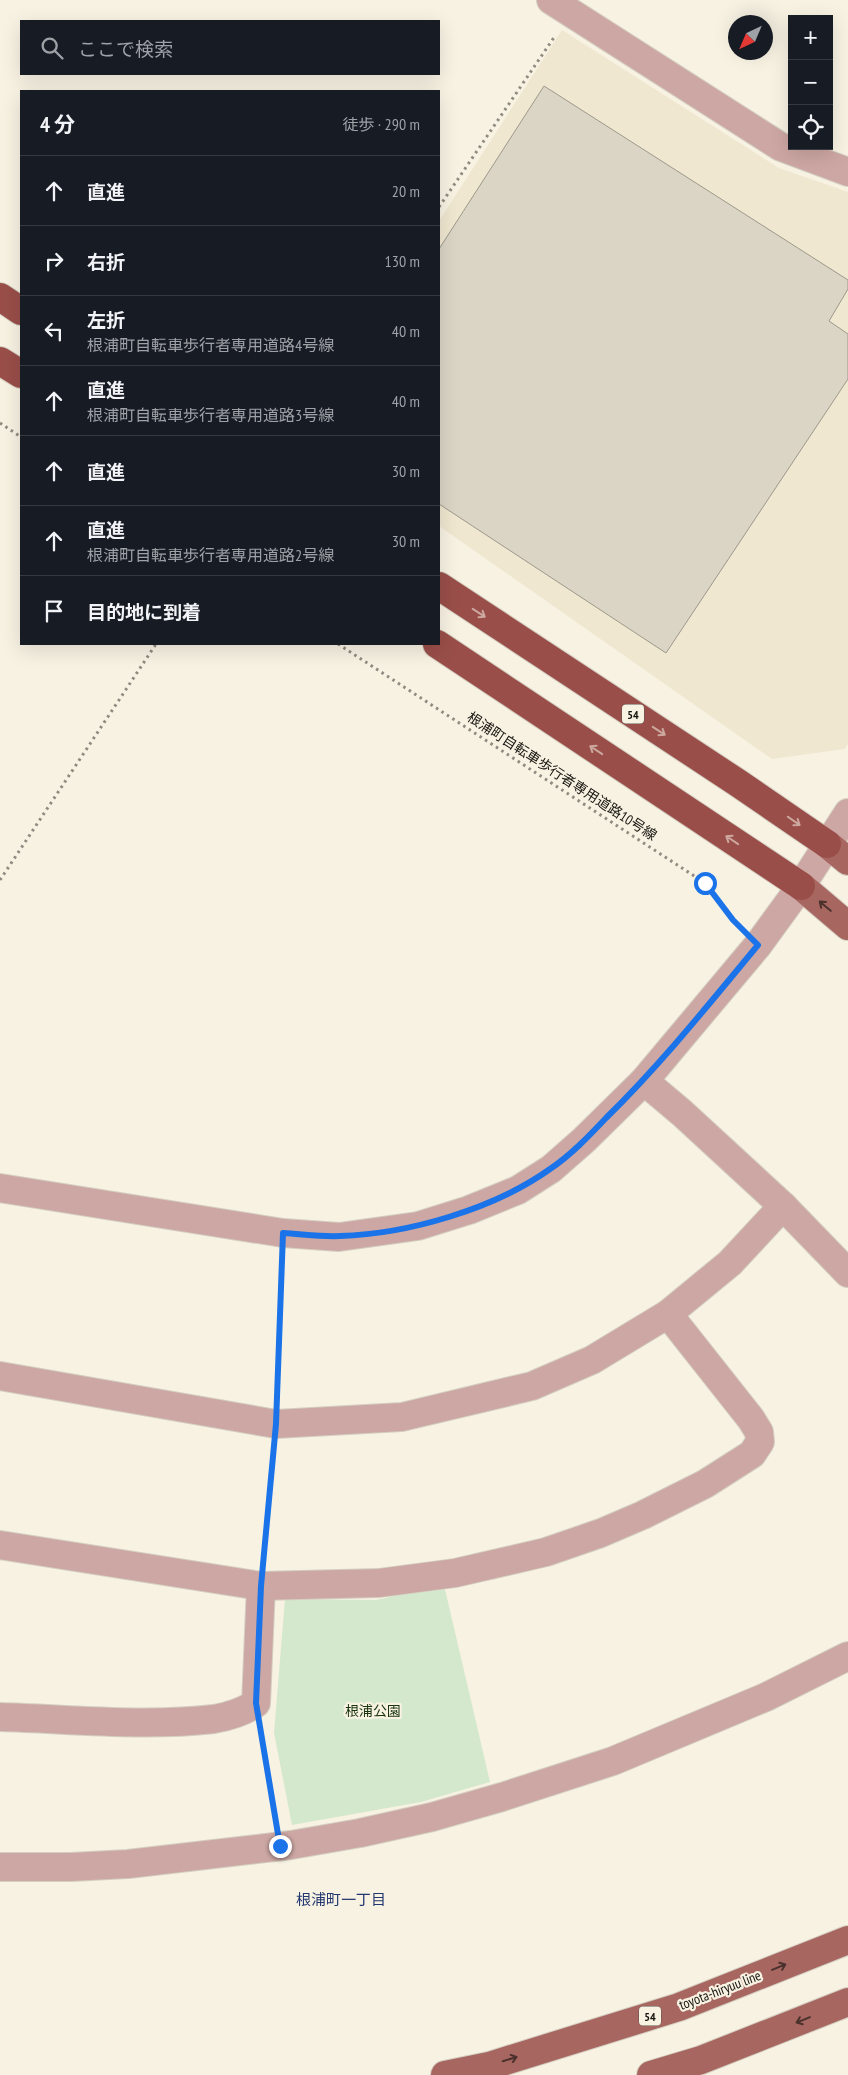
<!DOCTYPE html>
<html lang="ja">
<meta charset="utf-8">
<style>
:root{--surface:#171b24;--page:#242831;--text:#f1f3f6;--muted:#9ea1a6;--line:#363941}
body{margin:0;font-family:"PT Sans Narrow","Noto Sans JP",sans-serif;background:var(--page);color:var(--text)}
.controls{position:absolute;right:15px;top:15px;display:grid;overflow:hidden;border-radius:0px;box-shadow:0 5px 20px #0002}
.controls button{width:45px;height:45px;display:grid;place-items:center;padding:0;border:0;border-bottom:1px solid var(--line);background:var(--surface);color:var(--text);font:25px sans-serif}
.compass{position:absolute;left:728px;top:15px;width:45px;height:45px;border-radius:50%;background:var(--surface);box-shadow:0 5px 20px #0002;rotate:224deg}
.stop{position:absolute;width:15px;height:15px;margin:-11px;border:4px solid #1a73e8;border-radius:50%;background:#fff}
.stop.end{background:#1a73e8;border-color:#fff;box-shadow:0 1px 5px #0008}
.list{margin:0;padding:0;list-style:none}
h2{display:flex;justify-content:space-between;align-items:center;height:65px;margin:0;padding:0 20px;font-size:21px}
h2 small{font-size:16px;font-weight:400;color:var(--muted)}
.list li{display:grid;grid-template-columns:32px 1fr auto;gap:15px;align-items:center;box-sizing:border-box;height:70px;padding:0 20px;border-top:1px solid var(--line)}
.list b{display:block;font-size:19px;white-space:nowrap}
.list p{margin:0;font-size:16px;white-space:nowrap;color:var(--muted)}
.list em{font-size:16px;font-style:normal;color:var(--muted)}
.icon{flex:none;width:28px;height:28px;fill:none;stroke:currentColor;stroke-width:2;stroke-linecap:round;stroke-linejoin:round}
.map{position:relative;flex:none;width:848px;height:2075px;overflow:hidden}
.search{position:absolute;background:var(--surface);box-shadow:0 5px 20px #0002;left:20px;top:20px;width:420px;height:55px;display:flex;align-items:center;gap:12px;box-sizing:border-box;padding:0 18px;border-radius:0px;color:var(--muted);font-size:19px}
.panel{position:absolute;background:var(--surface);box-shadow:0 5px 20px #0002;left:20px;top:90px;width:420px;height:555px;border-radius:0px}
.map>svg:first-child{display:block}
.built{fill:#f0e7d0}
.green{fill:#d4e8ce}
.building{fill:#dad5c5;stroke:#9d988a}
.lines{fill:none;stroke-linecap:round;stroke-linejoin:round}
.minor-casing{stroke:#d4cfc1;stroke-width:30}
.major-casing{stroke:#d4cfc1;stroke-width:30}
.highway-casing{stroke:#d4cfc1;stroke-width:30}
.path{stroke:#8f8b80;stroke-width:3;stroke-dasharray:2.5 4;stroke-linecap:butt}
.minor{stroke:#cda7a3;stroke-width:28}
.major{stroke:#a86661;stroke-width:28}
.highway{stroke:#994e49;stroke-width:28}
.oneway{stroke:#cda89e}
.oneway2{stroke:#4a312c}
.route{stroke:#1a73e8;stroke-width:6}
.labels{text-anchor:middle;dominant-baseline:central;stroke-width:4.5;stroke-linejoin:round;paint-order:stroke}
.shield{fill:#f8f2e3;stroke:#5a574f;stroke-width:1}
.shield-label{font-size:12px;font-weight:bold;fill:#17150f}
.street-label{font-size:14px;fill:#17150f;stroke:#f8f2e3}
.park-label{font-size:14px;fill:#18340d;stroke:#f8f2e3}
.neighbourhood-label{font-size:15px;fill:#22376f;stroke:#f8f2e3}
</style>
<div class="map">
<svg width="848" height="2075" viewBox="0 0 848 2075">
<rect width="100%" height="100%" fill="#f8f2e3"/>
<polygon class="built" points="562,30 779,168 848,192 848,744 845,749 772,759 439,526 439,221"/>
<polygon class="green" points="444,1585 490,1782 421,1802 292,1825 274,1733 285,1599 376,1600"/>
<polygon class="building" points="544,86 848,280 848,289 829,321 848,334 848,379 666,653 439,504 439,249"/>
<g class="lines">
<defs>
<g id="minor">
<polyline points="551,0 781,147 848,172"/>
<polyline points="644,1081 682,1113 783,1206 848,1273"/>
<polyline points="0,1188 283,1233 339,1237 418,1226 469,1210 518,1190 551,1169 584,1140 644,1081 758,945 801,886 848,813"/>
<polyline points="0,1376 276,1424 402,1417 532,1386 592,1360 668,1314 730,1263 783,1206"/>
<polyline points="0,1545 261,1586 379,1583 455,1573 546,1552 601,1533 643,1515 705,1484 752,1454 760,1442 759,1432 751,1419 668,1314"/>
<path d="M0,1717C70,1719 143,1727 214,1719C227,1717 246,1711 256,1703L261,1586"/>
<polyline points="0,1867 71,1867 128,1864 291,1845 360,1833 432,1817 502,1797 613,1761 766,1697 848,1656"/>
</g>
<g id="major">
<polyline points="827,844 848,861"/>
<polyline points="801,886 848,926"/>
<polyline points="445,2075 489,2066 679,2007 848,1940"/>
<polyline points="651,2075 701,2060 848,2002"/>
</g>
<g id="highway">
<polyline points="0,297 21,311"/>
<polyline points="0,361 21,374"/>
<polyline points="439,586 738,783 827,844"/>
<polyline points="437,644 801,886"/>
</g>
</defs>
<use href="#minor" class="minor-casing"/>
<use href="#major" class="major-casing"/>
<use href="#highway" class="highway-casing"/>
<g class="path">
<polyline points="439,207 555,36"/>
<polyline points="0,423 21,437"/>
<polyline points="338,644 705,883 738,925"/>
<polyline points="0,880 156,644"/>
<polyline points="277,1395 282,1261"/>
<polyline points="264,1557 273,1454"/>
<polyline points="261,1733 275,1818"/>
</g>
<use href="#minor" class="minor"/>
<use href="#major" class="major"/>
<use href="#highway" class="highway"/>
</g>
<defs><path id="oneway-shaft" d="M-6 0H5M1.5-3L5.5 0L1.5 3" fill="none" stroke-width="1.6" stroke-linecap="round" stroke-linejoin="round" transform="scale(1.25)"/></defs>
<g class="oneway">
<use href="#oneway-shaft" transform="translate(479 613) rotate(33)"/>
<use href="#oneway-shaft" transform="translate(659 731) rotate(33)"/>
<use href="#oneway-shaft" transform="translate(596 750) rotate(-146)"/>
<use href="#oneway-shaft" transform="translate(794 821) rotate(35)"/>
<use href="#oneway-shaft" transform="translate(732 840) rotate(-146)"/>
</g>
<g class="oneway2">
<use href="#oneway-shaft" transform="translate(825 906) rotate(-140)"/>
<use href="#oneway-shaft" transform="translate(779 1967) rotate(-22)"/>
<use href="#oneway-shaft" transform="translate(803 2020) rotate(158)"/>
<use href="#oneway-shaft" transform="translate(510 2059) rotate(-17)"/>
</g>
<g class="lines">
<path class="route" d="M280,1846L256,1703L261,1586L276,1424L283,1233C302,1234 321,1237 340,1236C408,1234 494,1209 550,1169C571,1155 589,1136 606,1118C661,1064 709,1004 758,945L733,920L705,883"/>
</g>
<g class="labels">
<g class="shield">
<rect x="622" y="704.5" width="22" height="19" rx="4"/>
<rect x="639" y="2006.5" width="22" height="19" rx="4"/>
</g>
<g class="shield-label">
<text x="633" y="714">54</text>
<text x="650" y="2016">54</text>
</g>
<g class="street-label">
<text transform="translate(562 776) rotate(33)">根浦町自転車歩行者専用道路10号線</text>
<text transform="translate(720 1990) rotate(-21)">toyota-hiryuu line</text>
</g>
<g class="park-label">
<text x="373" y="1711">根浦公園</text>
</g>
<g class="neighbourhood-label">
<text x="341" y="1899">根浦町一丁目</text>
</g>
</g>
</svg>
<div class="controls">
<button>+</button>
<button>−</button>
<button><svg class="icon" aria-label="locate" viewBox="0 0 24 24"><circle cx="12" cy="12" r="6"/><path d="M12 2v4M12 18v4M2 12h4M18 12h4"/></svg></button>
</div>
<svg class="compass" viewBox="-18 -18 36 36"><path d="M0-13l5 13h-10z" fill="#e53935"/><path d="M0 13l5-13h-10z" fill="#9ea1a6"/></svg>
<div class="stop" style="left:705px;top:883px"></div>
<div class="stop end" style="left:280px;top:1846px"></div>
<div class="search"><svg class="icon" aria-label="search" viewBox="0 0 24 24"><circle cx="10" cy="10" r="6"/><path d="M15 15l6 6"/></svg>ここで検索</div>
<section class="panel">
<h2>4 分<small>徒歩 · 290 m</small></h2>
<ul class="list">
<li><svg class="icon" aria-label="ahead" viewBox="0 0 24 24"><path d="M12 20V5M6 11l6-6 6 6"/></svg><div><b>直進</b></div><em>20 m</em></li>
<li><svg class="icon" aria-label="right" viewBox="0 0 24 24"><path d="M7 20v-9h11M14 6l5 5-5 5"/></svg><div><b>右折</b></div><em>130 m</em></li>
<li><svg class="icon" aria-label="left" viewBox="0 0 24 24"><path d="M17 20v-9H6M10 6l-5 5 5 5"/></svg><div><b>左折</b><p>根浦町自転車歩行者専用道路4号線</p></div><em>40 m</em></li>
<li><svg class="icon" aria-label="ahead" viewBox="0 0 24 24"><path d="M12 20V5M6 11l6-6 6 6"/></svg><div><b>直進</b><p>根浦町自転車歩行者専用道路3号線</p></div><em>40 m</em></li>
<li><svg class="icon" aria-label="ahead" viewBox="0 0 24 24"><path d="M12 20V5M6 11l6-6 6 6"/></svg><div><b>直進</b></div><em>30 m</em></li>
<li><svg class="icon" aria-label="ahead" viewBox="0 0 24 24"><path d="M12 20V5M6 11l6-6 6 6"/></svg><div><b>直進</b><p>根浦町自転車歩行者専用道路2号線</p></div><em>30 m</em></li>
<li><svg class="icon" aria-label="arrive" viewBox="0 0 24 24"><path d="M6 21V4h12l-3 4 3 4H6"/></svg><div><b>目的地に到着</b></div></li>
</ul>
</section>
</div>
